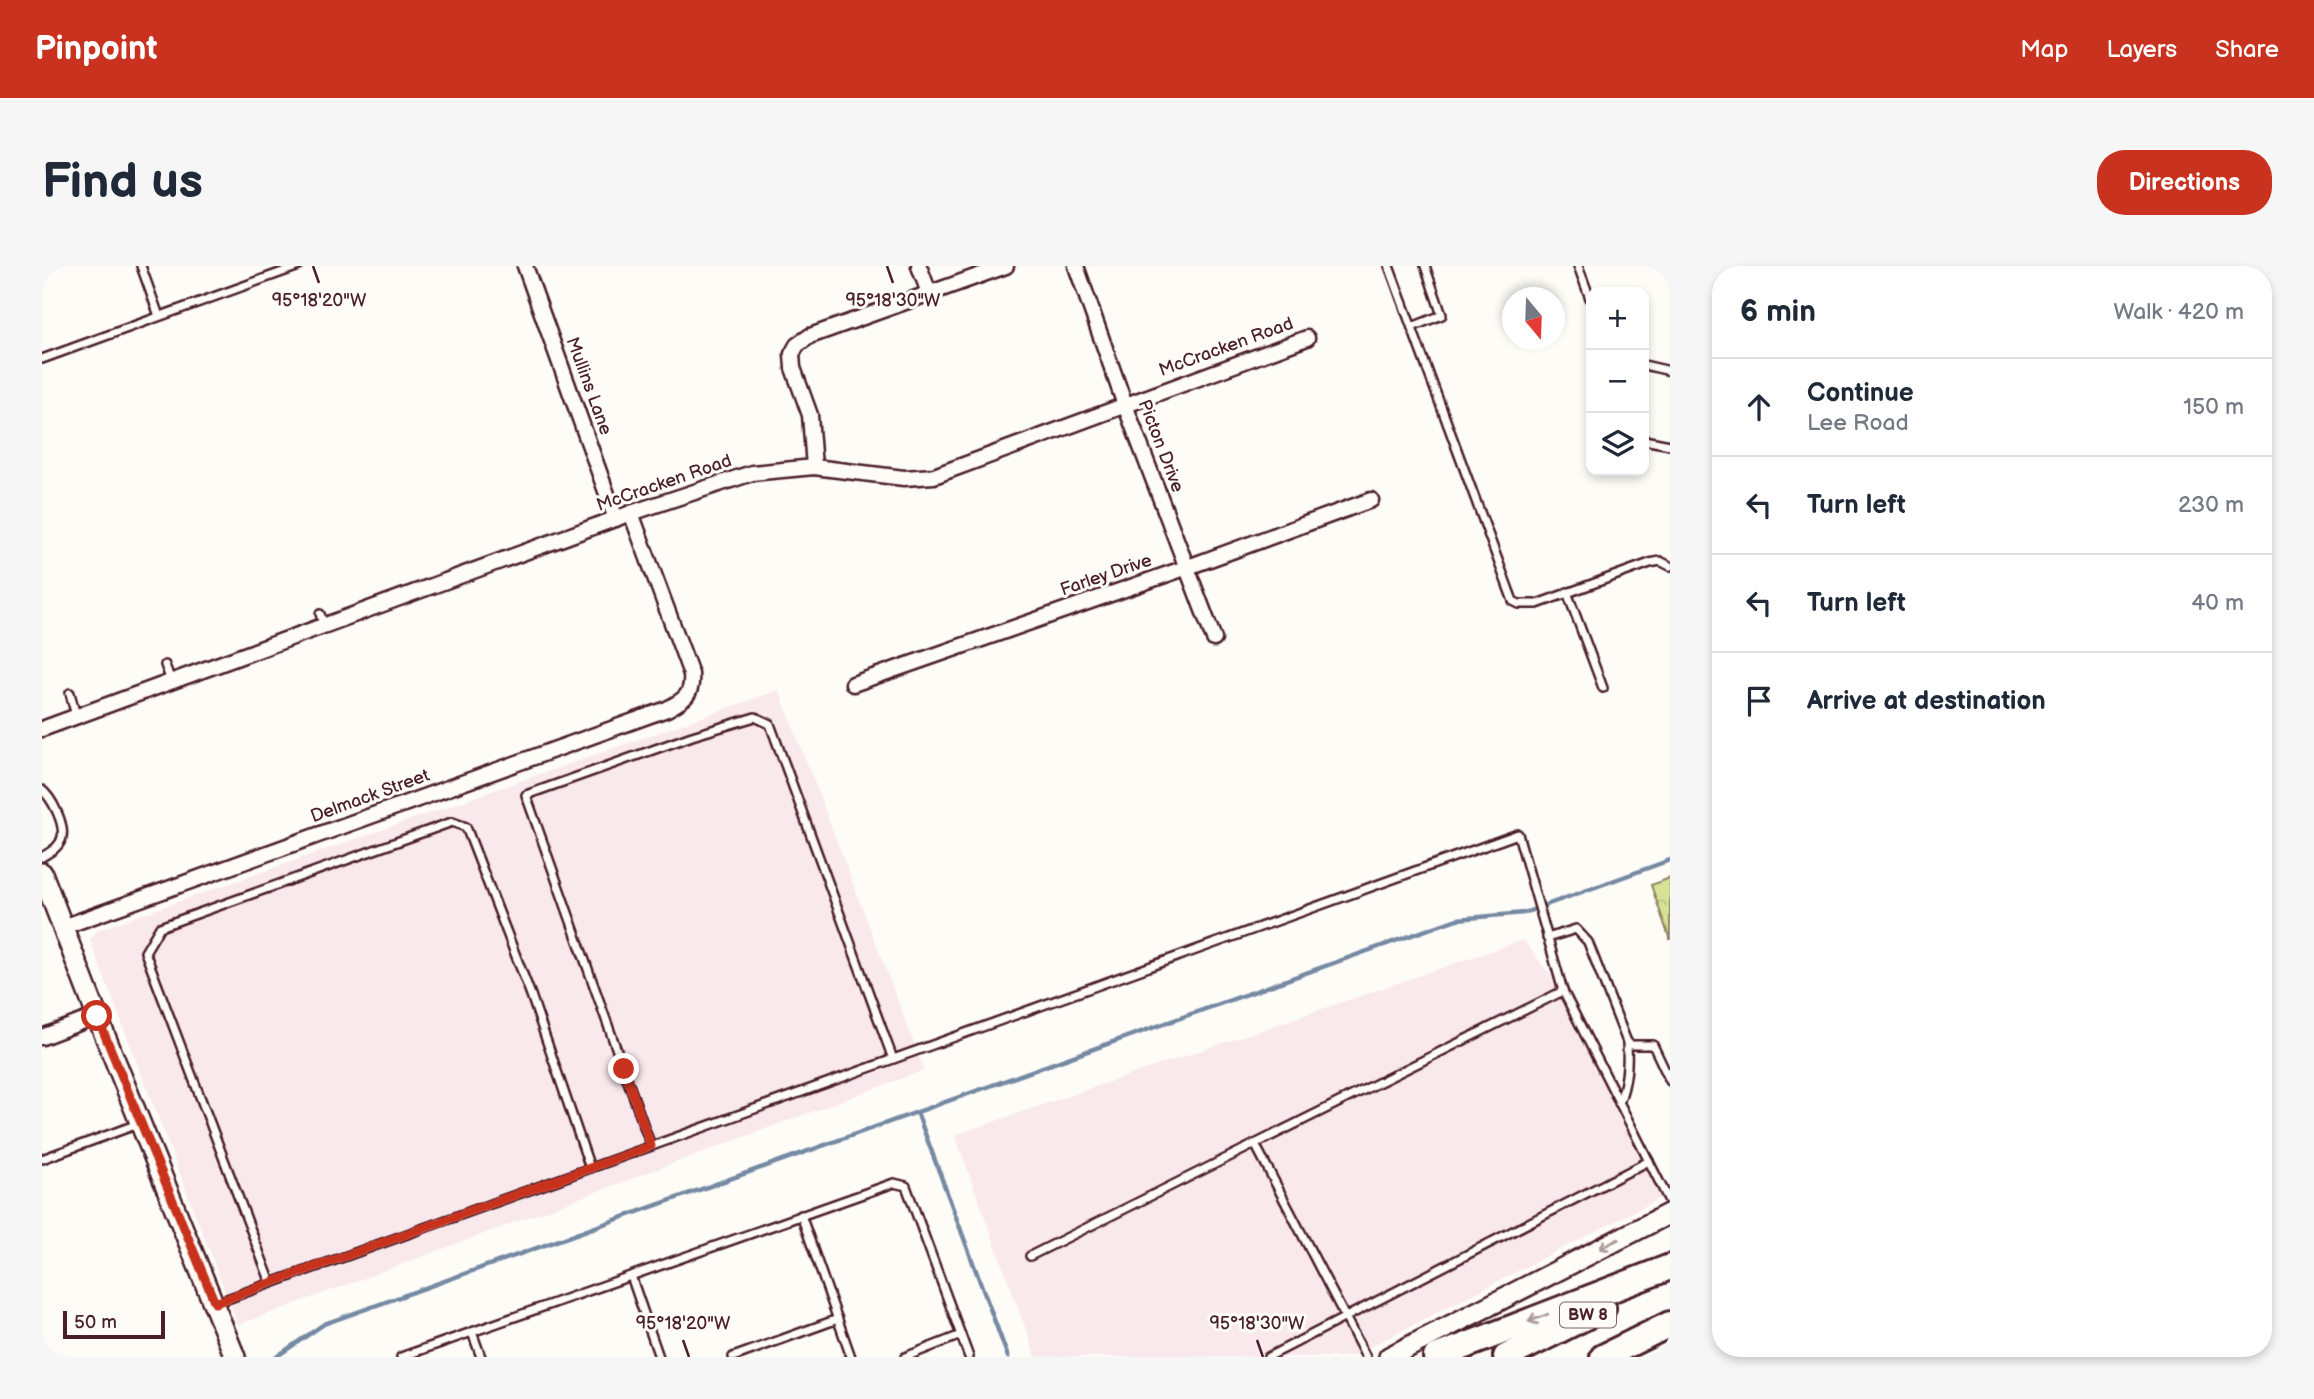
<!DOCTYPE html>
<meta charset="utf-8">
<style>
:root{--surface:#fff;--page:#f6f6f7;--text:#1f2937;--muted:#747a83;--line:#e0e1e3;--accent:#c8321e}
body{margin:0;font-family:"Balsamiq Sans",sans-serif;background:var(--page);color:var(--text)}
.controls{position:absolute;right:21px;top:21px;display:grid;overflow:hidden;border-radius:14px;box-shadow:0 4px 10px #0003}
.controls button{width:63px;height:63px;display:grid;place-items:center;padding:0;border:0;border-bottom:2px solid var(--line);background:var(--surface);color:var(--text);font:35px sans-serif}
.compass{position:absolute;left:1460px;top:21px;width:63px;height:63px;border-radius:50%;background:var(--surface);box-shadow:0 4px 10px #0003;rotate:161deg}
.scale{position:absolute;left:21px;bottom:18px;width:102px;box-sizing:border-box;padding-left:7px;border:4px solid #4a1f2b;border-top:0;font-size:19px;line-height:24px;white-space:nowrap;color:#4a1f2b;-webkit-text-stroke:5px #fdfcf7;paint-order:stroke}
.stop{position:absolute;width:21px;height:21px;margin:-16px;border:5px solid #c8321e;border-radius:50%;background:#fff}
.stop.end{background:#c8321e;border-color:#fff;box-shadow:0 2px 7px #0008}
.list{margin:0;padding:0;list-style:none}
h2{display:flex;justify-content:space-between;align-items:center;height:91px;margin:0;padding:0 28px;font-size:30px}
h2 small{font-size:23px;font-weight:400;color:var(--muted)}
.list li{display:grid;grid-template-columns:46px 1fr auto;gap:21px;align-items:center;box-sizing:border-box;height:98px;padding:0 28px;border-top:2px solid var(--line)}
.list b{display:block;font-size:26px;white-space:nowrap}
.list p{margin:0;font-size:23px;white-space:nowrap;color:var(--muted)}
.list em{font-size:23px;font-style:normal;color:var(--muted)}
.icon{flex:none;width:38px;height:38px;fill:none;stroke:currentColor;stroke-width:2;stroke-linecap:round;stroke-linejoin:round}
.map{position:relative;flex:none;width:1628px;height:1091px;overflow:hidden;border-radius:28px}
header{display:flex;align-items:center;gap:42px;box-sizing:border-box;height:98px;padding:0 35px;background:var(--accent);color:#fff}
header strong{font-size:33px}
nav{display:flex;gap:38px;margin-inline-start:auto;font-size:24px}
.intro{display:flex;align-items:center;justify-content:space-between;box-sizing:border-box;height:168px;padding:0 42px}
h1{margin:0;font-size:49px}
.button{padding:18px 32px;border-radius:28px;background:var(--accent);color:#fff;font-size:24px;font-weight:700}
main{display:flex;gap:42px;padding:0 42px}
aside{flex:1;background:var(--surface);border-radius:28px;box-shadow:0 4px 10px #0003}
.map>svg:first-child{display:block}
.built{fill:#f9e8ec}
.forest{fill:url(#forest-crowns);stroke:#908160;stroke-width:2}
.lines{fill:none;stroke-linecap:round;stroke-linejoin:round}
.stream{stroke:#7689a3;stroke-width:4.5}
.lane-casing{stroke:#4a1f2b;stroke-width:12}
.street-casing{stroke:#4a1f2b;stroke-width:19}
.secondary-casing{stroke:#4a1f2b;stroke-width:24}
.highway-casing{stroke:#4a1f2b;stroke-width:30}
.lane{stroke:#fdfcf7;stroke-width:7}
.street{stroke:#fdfcf7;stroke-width:14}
.secondary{stroke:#fdfcf7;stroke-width:19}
.highway{stroke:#fdfcf7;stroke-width:24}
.oneway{stroke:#ac999b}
.route{stroke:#c8321e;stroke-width:9}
.ticks{fill:none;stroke:#4a1f2b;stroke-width:2.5}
.labels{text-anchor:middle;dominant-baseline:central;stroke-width:6;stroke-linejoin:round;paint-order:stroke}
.shield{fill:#fdfcf7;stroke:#806168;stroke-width:2}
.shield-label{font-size:16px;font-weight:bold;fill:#4a1f2b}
.street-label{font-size:18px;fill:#4a1f2b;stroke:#fdfcf7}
.ticks-label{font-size:18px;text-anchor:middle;fill:#4a1f2b;stroke:#fdfcf7;stroke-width:6;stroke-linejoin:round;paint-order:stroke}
</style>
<header>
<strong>Pinpoint</strong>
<nav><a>Map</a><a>Layers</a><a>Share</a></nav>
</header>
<div class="intro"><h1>Find us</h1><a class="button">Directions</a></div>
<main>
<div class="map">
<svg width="1628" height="1091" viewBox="0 0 1628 1091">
<defs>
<pattern id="forest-crowns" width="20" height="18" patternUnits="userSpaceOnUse" patternTransform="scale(1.75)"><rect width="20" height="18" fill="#d6e396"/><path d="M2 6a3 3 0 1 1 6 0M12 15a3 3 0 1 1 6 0" fill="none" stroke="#b9c281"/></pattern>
</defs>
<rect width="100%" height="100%" fill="#fdfcf7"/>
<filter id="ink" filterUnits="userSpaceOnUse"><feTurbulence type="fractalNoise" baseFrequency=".0143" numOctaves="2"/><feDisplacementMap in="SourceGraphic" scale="14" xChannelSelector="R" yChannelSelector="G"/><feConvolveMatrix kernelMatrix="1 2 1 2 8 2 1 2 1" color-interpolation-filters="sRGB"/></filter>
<g filter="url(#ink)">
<g class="built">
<polygon points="737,424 882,804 196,1059 48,674 56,664"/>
<polygon points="1481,674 1521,725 1624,929 1308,1091 994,1091 913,869"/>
</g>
<polygon class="forest" points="1628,612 1628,674 1609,619"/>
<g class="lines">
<g class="stream">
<polyline points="875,846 966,1091"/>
<polyline points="234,1091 282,1058 1415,653 1482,647 1628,594"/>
</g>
<defs>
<g id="lane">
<polyline points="99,0 117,50"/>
<polyline points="1347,0 1471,335 1477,338 1495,338 1608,297 1618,295 1628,300"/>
<polyline points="1536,0 1549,35"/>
<polyline points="1370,61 1400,49 1383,0"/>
<polyline points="0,93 257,0"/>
<polyline points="1602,99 1628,105"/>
<polyline points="1602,174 1628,179"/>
<polyline points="1525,326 1561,422"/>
<polyline points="278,348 282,359"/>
<polyline points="123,399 129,415"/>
<polyline points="28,427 34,450"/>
<path d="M0,524C10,532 23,558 20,571C18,581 8,586 0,591"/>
<polyline points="1505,672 1534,663 1546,676 1585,776 1589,779 1611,779 1628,815"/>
<path d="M1577,837C1585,816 1586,799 1585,776"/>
<polyline points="609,880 484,529 650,470 713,451 728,458 851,793"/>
<polyline points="0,893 96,858"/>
<polyline points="759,949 809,1091"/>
<polyline points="988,990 1213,878"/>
<polyline points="589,1010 617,1091"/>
<polyline points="229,1017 103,686 118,661 410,556 424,561 489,729 548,902"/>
<polyline points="174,1037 1476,568 1521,725 1628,937"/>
<polyline points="430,1066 439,1091"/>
<polyline points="359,1091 852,917 864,920 927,1091"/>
<polyline points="691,1091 796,1053"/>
<polyline points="863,1091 919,1069"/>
<polyline points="1226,1091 1607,895"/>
<polyline points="1324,1091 1213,878 1521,725"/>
</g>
<g id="street">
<polyline points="483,0 574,253"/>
<polyline points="877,0 887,27"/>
<polyline points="1034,0 1083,139 1172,373"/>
<polyline points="772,201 768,149 751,102 750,88 755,79 768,70 964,0"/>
<polyline points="811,418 1146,301 1329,234"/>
<polyline points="0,463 589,247 710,207 772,201 862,212 892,210 1265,72"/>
<path d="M21,661L625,443C642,434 651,429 649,408L589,247"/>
<polyline points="0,771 55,750"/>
</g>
<g id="secondary">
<polyline points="0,607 55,750 193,1091"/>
<polyline points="1347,1091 1628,947"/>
</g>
<g id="highway">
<polyline points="1394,1091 1628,1001"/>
<polyline points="1464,1091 1561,1042"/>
<polyline points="1561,1091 1628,1058"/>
</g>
</defs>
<use href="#lane" class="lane-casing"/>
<use href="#street" class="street-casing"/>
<use href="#secondary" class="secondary-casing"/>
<use href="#highway" class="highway-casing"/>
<use href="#lane" class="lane"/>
<use href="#street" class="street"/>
<use href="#secondary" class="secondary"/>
<use href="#highway" class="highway"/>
</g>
<defs><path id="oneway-shaft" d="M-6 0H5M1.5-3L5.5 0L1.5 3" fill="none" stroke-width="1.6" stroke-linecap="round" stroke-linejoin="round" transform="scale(1.75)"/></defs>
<g class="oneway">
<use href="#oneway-shaft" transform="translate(1567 978) rotate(153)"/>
<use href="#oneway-shaft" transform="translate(1496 1052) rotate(159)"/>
</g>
</g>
<g class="lines" filter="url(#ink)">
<polyline class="route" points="55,750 173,1037 609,880 582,803"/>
</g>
<path class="ticks" d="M271,0L277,17M845,0L851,17M641,1074L647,1091M1215,1074L1221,1091"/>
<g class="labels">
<rect class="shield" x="1518" y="1036.5" width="56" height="25" rx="5"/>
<g class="shield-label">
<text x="1546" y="1049">BW 8</text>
</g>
<g class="street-label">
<text transform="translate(1184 81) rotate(-20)">McCracken Road</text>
<text transform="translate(547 120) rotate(70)">Mullins Lane</text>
<text transform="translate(1119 180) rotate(69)">Picton Drive</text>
<text transform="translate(622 217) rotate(-19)">McCracken Road</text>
<text transform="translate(1064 309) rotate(-19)">Farley Drive</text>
<text transform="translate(328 530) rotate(-20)">Delmack Street</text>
</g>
</g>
<g class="ticks-label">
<text x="277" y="40">95°18'20"W</text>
<text x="851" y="40">95°18'30"W</text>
<text x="641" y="1063">95°18'20"W</text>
<text x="1215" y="1063">95°18'30"W</text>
</g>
</svg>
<div class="controls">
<button>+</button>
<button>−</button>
<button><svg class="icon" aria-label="layers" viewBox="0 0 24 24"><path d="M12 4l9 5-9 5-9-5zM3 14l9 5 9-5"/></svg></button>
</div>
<svg class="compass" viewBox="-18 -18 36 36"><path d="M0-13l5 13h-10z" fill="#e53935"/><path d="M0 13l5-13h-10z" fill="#747a83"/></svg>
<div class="scale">50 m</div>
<div class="stop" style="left:55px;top:750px"></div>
<div class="stop end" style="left:582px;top:803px"></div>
</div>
<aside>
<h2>6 min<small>Walk · 420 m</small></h2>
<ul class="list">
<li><svg class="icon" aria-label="ahead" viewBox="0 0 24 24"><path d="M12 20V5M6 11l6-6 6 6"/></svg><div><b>Continue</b><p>Lee Road</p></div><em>150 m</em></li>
<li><svg class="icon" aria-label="left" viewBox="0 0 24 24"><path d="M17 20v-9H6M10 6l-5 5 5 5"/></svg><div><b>Turn left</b></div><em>230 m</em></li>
<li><svg class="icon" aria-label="left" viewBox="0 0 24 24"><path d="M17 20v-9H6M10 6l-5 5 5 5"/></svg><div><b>Turn left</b></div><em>40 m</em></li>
<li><svg class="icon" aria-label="arrive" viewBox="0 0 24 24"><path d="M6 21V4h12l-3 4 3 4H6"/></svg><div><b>Arrive at destination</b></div></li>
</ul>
</aside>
</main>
